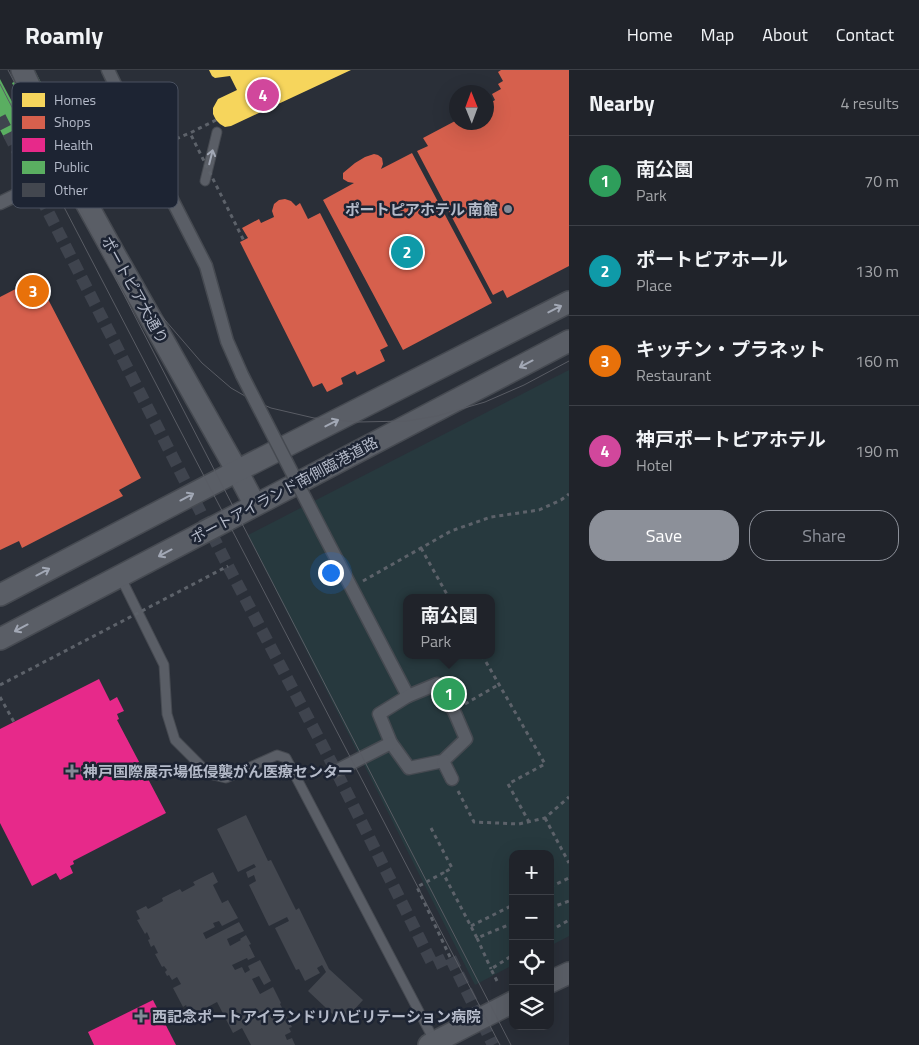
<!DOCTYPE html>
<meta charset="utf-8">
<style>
:root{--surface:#20232a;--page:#282b32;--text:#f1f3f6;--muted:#a2a4a8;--line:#3d4047;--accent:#8c9099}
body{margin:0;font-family:"Titillium Web","Noto Sans JP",sans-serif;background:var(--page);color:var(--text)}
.controls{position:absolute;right:15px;bottom:15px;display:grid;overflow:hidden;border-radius:10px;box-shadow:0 5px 20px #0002}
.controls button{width:45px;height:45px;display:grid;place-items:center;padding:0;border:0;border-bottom:1px solid var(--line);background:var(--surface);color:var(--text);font:25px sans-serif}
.compass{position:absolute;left:449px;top:15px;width:45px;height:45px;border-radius:50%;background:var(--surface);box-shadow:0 5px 20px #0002;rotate:359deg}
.you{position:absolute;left:330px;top:502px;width:18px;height:18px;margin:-12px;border:4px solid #fff;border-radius:50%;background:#1a73e8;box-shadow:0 0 0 8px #1a73e833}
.badge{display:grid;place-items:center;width:32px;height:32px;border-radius:50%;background:var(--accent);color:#fff;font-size:16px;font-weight:700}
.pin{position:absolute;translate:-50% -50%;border:2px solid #fff;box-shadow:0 1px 5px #0006}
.popup{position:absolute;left:403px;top:524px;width:92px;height:65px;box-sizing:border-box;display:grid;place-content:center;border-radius:10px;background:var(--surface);filter:drop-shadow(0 1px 4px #0005);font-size:16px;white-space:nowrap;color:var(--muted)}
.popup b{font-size:19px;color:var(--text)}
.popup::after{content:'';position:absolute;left:50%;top:100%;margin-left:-10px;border:10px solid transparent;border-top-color:var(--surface)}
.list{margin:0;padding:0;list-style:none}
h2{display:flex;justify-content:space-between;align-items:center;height:65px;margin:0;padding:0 20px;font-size:21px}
h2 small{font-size:16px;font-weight:400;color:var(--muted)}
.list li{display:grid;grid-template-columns:32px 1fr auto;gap:15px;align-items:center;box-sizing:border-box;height:90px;padding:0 20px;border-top:1px solid var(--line)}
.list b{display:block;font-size:19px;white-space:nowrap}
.list p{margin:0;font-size:16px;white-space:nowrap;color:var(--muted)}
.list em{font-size:16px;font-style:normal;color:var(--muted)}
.actions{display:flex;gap:10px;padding:15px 20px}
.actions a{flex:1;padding:11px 0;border:1px solid var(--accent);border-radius:20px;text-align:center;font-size:18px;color:var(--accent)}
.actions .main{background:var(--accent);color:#fff}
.icon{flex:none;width:28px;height:28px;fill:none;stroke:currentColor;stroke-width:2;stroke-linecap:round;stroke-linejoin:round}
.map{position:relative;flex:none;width:569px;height:975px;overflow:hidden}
header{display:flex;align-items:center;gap:30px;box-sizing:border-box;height:70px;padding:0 25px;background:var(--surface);border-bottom:1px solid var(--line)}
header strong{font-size:24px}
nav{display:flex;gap:28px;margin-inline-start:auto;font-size:18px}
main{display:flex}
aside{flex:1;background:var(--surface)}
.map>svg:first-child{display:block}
.green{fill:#27393e;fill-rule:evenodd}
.homes{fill:#f6d55c}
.shops{fill:#d6604d}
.health{fill:#e7298a}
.public{fill:#5aae61}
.building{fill:#43474f}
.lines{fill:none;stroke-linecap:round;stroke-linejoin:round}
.pedestrian-tunnel{stroke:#3f444e;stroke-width:12;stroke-dasharray:12 6;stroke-linecap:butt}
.service-casing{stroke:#464a51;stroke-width:11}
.pedestrian-casing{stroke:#464a51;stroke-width:15}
.tertiary-casing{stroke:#464a51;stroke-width:24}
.path{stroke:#5d626a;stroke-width:3;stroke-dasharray:4 4;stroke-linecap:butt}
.service{stroke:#5a5e66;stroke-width:9}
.pedestrian{stroke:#5a5e66;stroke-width:12}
.tertiary{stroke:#5a5e66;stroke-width:21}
.tram{stroke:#595c64;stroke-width:1}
.pedestrian-bridge-casing{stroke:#464a51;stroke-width:15;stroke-linecap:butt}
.path-bridge{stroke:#5d626a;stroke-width:3;stroke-dasharray:4 4;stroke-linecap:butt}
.pedestrian-bridge{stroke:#5a5e66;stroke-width:12}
.oneway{stroke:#a2a8b5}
.poi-dot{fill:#848996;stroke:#1d2433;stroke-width:2}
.labels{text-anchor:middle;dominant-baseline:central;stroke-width:5;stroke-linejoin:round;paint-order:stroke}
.poi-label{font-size:15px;font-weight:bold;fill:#b4bac9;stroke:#1d2433;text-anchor:start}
.street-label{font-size:15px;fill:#b4bac9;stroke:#1d2433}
.key{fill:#1d2433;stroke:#4a5160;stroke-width:1}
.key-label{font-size:14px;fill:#b4bac9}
</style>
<header>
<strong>Roamly</strong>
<nav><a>Home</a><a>Map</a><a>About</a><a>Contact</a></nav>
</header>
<main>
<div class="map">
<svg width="569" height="975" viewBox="0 0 569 975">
<rect width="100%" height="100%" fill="#2a2f38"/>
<path class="green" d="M569,300V866L550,876V784H513V895L475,915L248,465ZM406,528H492V585H406Z"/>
<polygon class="homes" points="209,0 351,0 231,56 225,57 220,54 216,50 213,44 213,38 218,29 237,20 230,6 215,8 212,6"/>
<g class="shops">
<polygon points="501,0 569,0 569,196 507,228 503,220 493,225 417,81 428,76 423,68 457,50 457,52 487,52 487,35 495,30 492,24 501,19 498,14 503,11 498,2"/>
<polygon points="412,83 492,233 403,280 323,130 354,113 348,112 343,109 343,103 355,93 365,87 374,84 378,85 382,88 383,94 381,99"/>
<polygon points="285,129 291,131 296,136 300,133 308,149 320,143 388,276 380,280 385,291 357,305 355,301 341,308 343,314 327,322 322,313 313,317 240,172 248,168 242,158 259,149 261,153 274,147 272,141 274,134 279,130"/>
<polygon points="37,208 141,408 119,420 123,426 22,478 19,471 0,480 0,227"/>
</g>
<g class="health">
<polygon points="99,609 110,631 117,627 124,641 117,644 119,649 117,650 166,743 73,791 74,794 70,796 73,803 60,810 56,803 32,816 0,753 0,659"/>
<polygon points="153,930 176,975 94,975 88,962"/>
</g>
<g class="public">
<polygon points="35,1 98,122 76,134 12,13"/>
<polygon points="0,9 26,58 5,69 0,60"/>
</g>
<g class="building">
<polygon points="246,745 268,791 271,790 296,840 299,838 329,899 363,930 342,953 308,921 326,902 322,895 317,898 320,903 305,911 299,899 296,900 275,858 289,851 287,847 269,856 249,815 256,811 254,805 248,808 246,802 256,797 254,794 238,802 217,759"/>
<polygon points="213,802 218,812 213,815 222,833 228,830 238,848 222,856 219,851 213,853 215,857 203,863 206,869 239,852 244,861 227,869 230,876 241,870 240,869 246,865 251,874 249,875 255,887 248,890 247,888 232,895 235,900 242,897 245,903 250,900 248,896 260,890 271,911 264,915 259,906 252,909 260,924 273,917 281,933 280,934 292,957 289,958 291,962 285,965 287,970 292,968 295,975 251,975 242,958 233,963 217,932 191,946 186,935 183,937 173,918 181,914 177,907 172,910 169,905 167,906 165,902 167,900 164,896 162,897 155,884 158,883 154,875 151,877 148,870 150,869 147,862 145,864 137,850 140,849 136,841 146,836 148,839 163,831 162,828 180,819 182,822 195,815 193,812"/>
</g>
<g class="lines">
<polyline class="pedestrian-tunnel" points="0,47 228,496 336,701 433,895 450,887 493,975"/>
<defs>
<g id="service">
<polyline points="205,111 217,62"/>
<polyline points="120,506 164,595 167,644 175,670 209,704 226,708 277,685 286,688 435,972"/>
</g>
<g id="pedestrian">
<polyline points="108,0 141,69 206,196 227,271 242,305"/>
<polyline points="0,133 68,100"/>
<polyline points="324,465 408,626"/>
<polygon points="437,614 454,641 466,669 443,691 409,698 391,673 379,644 408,626"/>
<polyline points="443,691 452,709"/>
<polyline points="336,701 391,673"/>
</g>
<g id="tertiary">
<polyline points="22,0 68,100 115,185 237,401 255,435"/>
<polyline points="0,525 237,401 569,232"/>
<polyline points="0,569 569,271"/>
<polyline points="550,912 569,903"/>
<polyline points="429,975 513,932"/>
</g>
</defs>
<use href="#service" class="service-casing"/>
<use href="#pedestrian" class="pedestrian-casing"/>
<use href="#tertiary" class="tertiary-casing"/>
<g class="path">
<polyline points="154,66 161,62 178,68 190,63"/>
<polyline points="421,478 449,528"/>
<polyline points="363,511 451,461 491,447 539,440 561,430 569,424"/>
<polyline points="482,585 545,694 508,714 529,752"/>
<polyline points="0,627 14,652"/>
<polyline points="465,634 498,615"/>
<polyline points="458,721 474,752 519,754 545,748 569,727"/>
<polyline points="545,748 569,793"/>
<polyline points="431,758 452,798 443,803"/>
<polyline points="550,817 569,808"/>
<polyline points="550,838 569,831"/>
<polyline points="471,856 513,835"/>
<polyline points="550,861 569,850"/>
<polyline points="477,868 491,899"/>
<polyline points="450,887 417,817 443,803 477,868 513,853"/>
<polyline points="497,911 491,899 513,885"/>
</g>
<use href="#service" class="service"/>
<use href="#pedestrian" class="pedestrian"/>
<use href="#tertiary" class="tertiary"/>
<g class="tram">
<polyline points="8,0 511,975"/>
<polyline points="0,14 500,975"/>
<polyline points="109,185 202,293 231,318 252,330 271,338 314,348 358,352 407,351 437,346 485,332 524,315 569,291"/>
</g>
<defs>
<polyline id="pedestrian-bridge" points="242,305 324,465"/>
</defs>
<use href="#pedestrian-bridge" class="pedestrian-bridge-casing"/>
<g class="path-bridge">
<polyline points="216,50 190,63 244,171"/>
<polyline points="0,615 228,496"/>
</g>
<use href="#pedestrian-bridge" class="pedestrian-bridge"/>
</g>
<defs><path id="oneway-shaft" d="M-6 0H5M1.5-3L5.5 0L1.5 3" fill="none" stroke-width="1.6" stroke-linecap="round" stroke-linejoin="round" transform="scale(1.25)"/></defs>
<g class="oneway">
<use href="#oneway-shaft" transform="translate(211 87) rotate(-76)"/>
<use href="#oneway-shaft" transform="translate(555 239) rotate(-27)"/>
<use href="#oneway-shaft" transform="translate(526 294) rotate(152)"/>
<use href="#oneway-shaft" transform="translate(332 353) rotate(-27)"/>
<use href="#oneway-shaft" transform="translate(187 427) rotate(-28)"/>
<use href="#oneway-shaft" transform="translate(165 483) rotate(152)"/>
<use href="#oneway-shaft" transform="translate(43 502) rotate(-28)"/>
<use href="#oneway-shaft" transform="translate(21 558) rotate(152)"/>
</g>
<g class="poi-dot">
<circle cx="508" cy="139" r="5"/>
<path d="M69.5 693.5h5v5h5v5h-5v5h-5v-5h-5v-5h5z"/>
<path d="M138.5 938.5h5v5h5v5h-5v5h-5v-5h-5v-5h5z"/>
</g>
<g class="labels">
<g class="poi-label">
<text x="498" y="139" text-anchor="end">ポートピアホテル 南館</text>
<text x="83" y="701">神戸国際展示場低侵襲がん医療センター</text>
<text x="152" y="946">西記念ポートアイランドリハビリテーション病院</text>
</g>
<g class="street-label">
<text transform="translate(135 220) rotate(61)">ポートピア大通り</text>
<text transform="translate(284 420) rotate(-28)">ポートアイランド南側臨港道路</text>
</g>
</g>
<rect x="12" y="12" width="166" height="126" rx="8" class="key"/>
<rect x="22" y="23" width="23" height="14" fill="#f6d55c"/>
<rect x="22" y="46" width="23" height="13" fill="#d6604d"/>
<rect x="22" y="68" width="23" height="14" fill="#e7298a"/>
<rect x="22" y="91" width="23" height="13" fill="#5aae61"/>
<rect x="22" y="113" width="23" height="14" fill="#43474f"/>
<g class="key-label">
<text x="54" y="35">Homes</text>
<text x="54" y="57">Shops</text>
<text x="54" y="80">Health</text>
<text x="54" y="102">Public</text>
<text x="54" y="125">Other</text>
</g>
</svg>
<div class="controls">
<button>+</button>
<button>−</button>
<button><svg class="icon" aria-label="locate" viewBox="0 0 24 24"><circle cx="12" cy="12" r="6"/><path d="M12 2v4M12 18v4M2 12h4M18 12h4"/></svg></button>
<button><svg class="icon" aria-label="layers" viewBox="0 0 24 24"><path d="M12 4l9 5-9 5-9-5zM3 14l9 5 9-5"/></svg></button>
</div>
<svg class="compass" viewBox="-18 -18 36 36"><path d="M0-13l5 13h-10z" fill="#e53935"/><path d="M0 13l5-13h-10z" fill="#a2a4a8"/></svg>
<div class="you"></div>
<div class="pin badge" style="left:449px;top:624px;background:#2e9e5b">1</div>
<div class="popup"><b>南公園</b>Park</div>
<div class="pin badge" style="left:407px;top:182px;background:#0f9aa8">2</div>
<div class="pin badge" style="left:33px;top:221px;background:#e8710a">3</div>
<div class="pin badge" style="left:263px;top:25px;background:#d1479c">4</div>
</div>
<aside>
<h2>Nearby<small>4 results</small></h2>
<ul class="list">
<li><span class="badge" style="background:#2e9e5b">1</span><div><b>南公園</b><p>Park</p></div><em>70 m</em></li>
<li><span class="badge" style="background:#0f9aa8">2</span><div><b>ポートピアホール</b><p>Place</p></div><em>130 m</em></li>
<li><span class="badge" style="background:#e8710a">3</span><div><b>キッチン・プラネット</b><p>Restaurant</p></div><em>160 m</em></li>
<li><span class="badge" style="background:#d1479c">4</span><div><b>神戸ポートピアホテル</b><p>Hotel</p></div><em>190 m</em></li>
</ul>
<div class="actions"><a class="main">Save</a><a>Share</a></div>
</aside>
</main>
